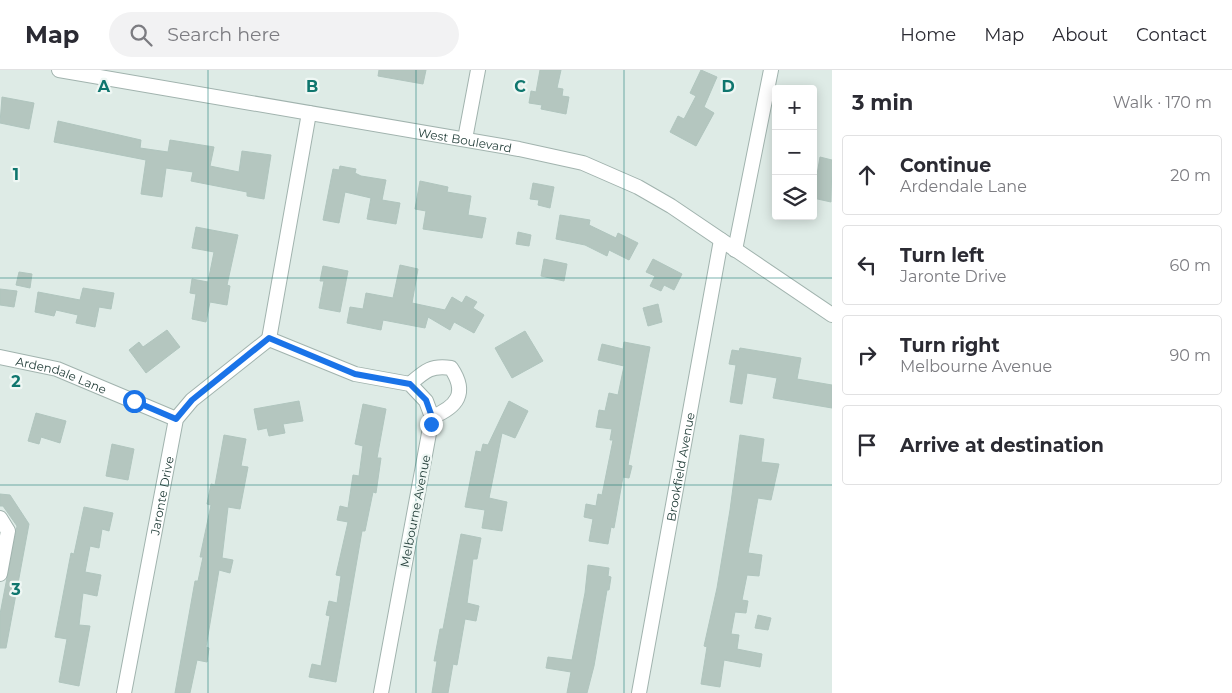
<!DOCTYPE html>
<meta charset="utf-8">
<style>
:root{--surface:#fff;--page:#f2f2f3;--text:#2b2b33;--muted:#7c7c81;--line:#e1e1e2}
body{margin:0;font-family:Montserrat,sans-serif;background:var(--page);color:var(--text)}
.controls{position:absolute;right:15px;top:15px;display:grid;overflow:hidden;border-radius:5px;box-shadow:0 2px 12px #0003}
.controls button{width:45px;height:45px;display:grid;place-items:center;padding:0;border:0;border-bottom:1px solid var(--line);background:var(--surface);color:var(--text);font:25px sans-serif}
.stop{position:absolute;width:15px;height:15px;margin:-11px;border:4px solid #1a73e8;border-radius:50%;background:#fff}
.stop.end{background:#1a73e8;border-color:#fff;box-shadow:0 1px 5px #0008}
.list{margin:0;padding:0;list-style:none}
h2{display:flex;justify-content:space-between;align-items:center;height:65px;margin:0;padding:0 20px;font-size:21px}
h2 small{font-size:16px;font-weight:400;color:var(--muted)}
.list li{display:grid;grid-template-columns:32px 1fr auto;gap:15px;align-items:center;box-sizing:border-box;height:80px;margin:0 10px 10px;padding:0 10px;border:1px solid var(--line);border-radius:5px}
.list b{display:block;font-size:19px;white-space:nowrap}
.list p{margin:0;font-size:16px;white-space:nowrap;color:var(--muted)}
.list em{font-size:16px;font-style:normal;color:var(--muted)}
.icon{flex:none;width:28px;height:28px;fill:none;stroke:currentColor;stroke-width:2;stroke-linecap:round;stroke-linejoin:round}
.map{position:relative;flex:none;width:832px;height:623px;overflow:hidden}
header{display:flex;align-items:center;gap:30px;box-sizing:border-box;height:70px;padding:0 25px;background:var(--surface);border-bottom:1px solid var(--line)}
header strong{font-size:24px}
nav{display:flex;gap:28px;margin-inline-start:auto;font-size:18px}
.search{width:350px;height:45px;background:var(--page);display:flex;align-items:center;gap:12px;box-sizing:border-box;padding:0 18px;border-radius:28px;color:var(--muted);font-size:19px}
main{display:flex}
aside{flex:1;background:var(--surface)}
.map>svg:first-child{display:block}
.building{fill:#b4c6bf;stroke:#b0c5be}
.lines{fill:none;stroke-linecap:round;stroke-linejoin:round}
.minor-casing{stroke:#a1b3ae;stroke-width:16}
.minor{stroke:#fff;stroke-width:14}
.route{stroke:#1a73e8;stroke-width:6}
.grid{fill:none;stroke:#0f766e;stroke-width:1;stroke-opacity:0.55}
.labels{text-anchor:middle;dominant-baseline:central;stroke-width:4.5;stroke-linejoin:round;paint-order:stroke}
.street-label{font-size:12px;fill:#1f3b36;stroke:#eff7f4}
.grid-label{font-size:16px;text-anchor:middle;font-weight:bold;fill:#0f766e;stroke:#eff7f4;stroke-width:4.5;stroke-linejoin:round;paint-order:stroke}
</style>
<header>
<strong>Map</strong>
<div class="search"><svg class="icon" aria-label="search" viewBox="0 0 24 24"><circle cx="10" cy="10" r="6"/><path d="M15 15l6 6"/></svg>Search here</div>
<nav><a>Home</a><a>Map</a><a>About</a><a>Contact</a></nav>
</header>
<main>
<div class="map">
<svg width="832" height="623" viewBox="0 0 832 623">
<rect width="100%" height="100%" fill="#deebe6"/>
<g class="building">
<polygon points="379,0 426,0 423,14 378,6"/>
<polygon points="540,0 561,0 557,18 563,19 562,26 569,27 566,44 541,39 542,35 529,33 531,21 536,22"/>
<polygon points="701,0 717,7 704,37 714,43 696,76 670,62 678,46 684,49 696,26 690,23"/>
<polygon points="2,27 34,33 29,59 0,53"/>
<polygon points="58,51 141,70 140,78 168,82 170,70 214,77 210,96 239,102 242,81 271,85 264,129 247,126 247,122 191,111 193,102 166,98 162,127 141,124 146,90 54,72"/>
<polygon points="820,87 832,90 831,132 813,128"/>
<polygon points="340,96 356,99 355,103 361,106 386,110 382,130 400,133 396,154 367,149 371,128 345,122 339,153 323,150 333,99 339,100"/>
<polygon points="420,111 448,117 447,122 471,126 468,145 486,148 482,168 423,159 426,141 415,139"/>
<polygon points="533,113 554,117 550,138 538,135 539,130 530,129"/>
<polygon points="560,145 590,150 589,155 616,168 618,163 638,173 629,190 609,180 607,186 585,175 556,169"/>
<polygon points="196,157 238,165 227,215 230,216 227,235 210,232 206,252 192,249 196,224 190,223 192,209 208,212 214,182 192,178"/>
<polygon points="518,162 531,165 529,176 516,174"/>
<polygon points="544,189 567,194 564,211 541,206"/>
<polygon points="653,189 682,204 674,220 664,215 661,221 650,216 655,206 646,202"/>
<polygon points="400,195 418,199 412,233 445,240 452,227 462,233 466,226 477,232 473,238 484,245 474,263 454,252 450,260 428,247 425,258 383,250 381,260 347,253 350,237 363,239 366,223 393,228"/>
<polygon points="323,196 348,201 340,242 319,238 324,211 320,211"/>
<polygon points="19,202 32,204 30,218 16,215"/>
<polygon points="83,218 114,223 111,239 99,237 95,257 76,253 78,245 56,240 54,246 35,242 38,222 80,230"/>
<polygon points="0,219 17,221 14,237 0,235"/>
<polygon points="658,234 662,252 648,256 643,238"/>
<polygon points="167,260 180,277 146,303 129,280 139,272 143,277"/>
<polygon points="525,261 543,291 512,308 495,278"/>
<polygon points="624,272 650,277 628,395 632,396 629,408 623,407 614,458 611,457 608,474 589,471 593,449 584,447 586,434 596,436 598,424 602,425 613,370 610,370 612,359 596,357 599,340 605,341 609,323 618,325 624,296 598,290 602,274 623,279"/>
<polygon points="740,278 801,288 797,309 832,315 832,338 773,328 777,308 747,303 742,334 730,332 736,295 729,294 732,280 739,281"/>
<polygon points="299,331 303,351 283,354 285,363 269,366 267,358 258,360 254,339"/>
<polygon points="509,331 528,341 515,368 502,363 489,428 507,432 502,461 482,458 485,440 465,437 476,381 481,382 483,374 488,375"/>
<polygon points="363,334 386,339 377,388 381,388 376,423 373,422 365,461 362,461 336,612 309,607 312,594 321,596 330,546 326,545 329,531 337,533 341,506 336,505 348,452 337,450 340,436 348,438 353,405 359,406 363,376 355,374"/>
<polygon points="36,343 66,351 60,373 41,367 39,374 28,371"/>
<polygon points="224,365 246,369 241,396 248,397 240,439 228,437 222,488 233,490 230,503 219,500 206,577 209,578 207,592 197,590 190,623 175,623 195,511 198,511 203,487 200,487 211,435 207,434 211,414 215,415"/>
<polygon points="740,365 764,369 761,392 779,394 771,430 758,428 748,483 762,485 759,506 747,505 742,530 748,531 746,543 735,542 731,564 739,565 737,579 762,584 760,597 724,590 720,617 701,614 707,577 704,576 717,518 730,440"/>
<polygon points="112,374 134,379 128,410 106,406"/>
<polygon points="0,424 10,425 29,454 6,578 0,578 0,544 17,456 3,436 0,436"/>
<polygon points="84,437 113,443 109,461 102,459 99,478 90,476 85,502 101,505 97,526 83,523 79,555 90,556 79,616 59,612 67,569 55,567 71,483 74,484"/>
<polygon points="461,464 481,468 477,489 473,489 467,533 479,536 476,551 465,549 457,595 453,594 448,623 432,623 437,591 434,591 440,559 443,559"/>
<polygon points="588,495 609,498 608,506 611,507 609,520 607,520 594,596 587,623 567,623 571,602 546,598 548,587 572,590 585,523"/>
<polygon points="758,545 771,548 768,560 755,558"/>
</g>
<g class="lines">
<defs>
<g id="minor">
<path id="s1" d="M59,0L519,79L583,93L638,117L671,136L832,245"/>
<polyline points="465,69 478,0"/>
<polyline points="735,180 771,0"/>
<polyline points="269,269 355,304 410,314 426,331 432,347 381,623"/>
<polyline points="269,269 309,43"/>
<path id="s2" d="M0,287L57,299L176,349"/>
<path d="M410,314C425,301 431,295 451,298C468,323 457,337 432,347"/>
<polyline points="0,448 8,461 0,504"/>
<path id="s3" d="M124,623L176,349L192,330L269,269"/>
<path id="s4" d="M639,623L721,170"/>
</g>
</defs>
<use href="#minor" class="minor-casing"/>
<use href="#minor" class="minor"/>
</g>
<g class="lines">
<polyline class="route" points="134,331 176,349 192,330 269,268 355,304 410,314 426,330 432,347 431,354"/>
</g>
<path class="grid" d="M208,0V623M416,0V623M624,0V623M0,208H832M0,415H832"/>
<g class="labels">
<g class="street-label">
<text stroke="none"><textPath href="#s1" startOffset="412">West Boulevard</textPath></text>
<text stroke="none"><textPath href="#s2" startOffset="64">Ardendale Lane</textPath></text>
<text stroke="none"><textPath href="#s4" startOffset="230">Brookfield Avenue</textPath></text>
<text stroke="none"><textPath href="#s3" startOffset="201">Jaronte Drive</textPath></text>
<text transform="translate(415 441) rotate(-79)">Melbourne Avenue</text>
</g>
</g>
<g class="grid-label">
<text x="104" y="22">A</text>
<text x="312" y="22">B</text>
<text x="520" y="22">C</text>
<text x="728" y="22">D</text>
<text x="16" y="110">1</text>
<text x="16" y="317">2</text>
<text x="16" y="525">3</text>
</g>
</svg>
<div class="controls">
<button>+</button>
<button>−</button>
<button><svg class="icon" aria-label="layers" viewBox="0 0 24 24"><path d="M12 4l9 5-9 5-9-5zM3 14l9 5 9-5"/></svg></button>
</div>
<div class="stop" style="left:134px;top:331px"></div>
<div class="stop end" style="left:431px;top:354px"></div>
</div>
<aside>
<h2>3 min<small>Walk · 170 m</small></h2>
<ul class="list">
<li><svg class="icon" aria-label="ahead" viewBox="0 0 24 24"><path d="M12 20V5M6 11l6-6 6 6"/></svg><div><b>Continue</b><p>Ardendale Lane</p></div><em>20 m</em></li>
<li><svg class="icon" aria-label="left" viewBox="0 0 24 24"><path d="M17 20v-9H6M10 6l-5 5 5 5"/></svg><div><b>Turn left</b><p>Jaronte Drive</p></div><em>60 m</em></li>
<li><svg class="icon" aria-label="right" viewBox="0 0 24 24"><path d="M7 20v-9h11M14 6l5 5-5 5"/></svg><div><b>Turn right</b><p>Melbourne Avenue</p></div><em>90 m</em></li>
<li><svg class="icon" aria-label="arrive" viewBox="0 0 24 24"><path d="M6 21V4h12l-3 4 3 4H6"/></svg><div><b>Arrive at destination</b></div></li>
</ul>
</aside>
</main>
